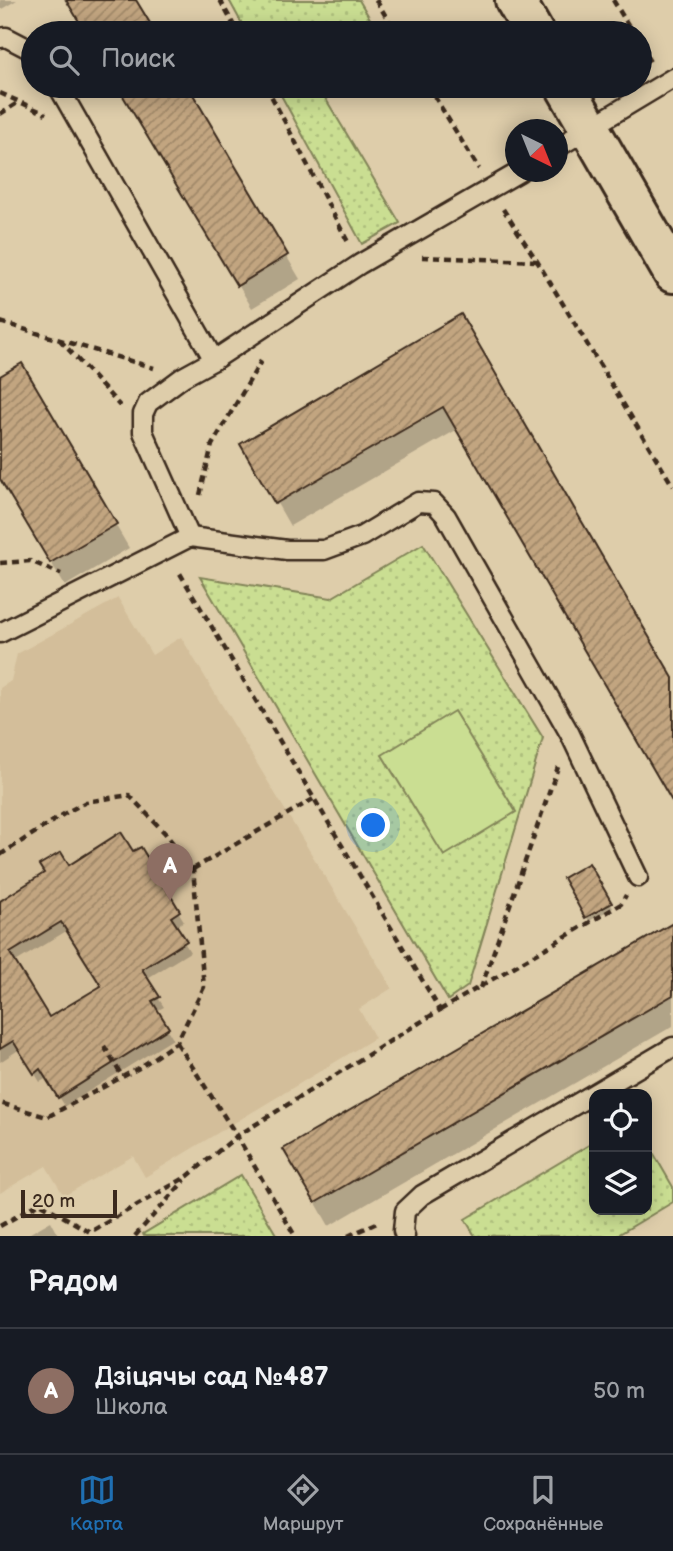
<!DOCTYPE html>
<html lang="ru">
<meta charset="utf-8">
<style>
:root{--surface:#171b24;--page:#20242c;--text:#f1f3f6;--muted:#9ea1a6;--line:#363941;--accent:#1f6fb2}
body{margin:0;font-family:"Balsamiq Sans",sans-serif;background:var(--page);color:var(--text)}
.controls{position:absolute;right:21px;bottom:21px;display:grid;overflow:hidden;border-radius:14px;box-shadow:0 4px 18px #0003}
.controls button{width:63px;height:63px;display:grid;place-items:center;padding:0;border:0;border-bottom:2px solid var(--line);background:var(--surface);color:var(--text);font:35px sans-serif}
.compass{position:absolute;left:505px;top:119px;width:63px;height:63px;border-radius:50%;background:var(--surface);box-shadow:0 4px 18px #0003;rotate:137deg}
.scale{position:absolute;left:21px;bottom:18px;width:96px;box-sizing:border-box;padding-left:7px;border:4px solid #3b2a1e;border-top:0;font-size:19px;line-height:24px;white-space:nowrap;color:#3b2a1e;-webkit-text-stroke:5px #decdaa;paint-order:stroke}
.you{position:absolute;left:374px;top:826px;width:24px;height:24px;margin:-18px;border:5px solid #fff;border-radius:50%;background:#1a73e8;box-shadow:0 0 0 10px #1a73e833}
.badge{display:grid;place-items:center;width:46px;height:46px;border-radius:50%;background:var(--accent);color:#fff;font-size:23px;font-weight:700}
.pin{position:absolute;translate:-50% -58px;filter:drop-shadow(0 2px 4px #0008)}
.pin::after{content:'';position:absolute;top:37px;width:24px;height:21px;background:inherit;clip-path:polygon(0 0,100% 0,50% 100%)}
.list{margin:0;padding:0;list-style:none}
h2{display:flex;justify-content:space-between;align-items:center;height:91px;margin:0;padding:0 28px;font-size:30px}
h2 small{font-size:23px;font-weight:400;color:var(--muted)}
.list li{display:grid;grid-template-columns:46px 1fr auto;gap:21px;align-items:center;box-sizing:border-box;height:126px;padding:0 28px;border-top:2px solid var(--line)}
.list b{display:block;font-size:26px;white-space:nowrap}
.list p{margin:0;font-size:23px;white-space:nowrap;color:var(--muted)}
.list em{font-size:23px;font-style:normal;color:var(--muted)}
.icon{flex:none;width:38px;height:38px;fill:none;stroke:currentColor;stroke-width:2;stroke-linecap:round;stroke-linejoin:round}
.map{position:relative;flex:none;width:673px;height:1236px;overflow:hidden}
.search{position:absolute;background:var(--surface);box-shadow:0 4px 18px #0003;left:21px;right:21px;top:21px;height:77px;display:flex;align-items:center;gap:18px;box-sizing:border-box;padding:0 24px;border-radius:38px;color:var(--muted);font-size:26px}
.sheet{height:217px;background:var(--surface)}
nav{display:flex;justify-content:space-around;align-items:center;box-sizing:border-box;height:98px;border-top:2px solid var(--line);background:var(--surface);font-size:19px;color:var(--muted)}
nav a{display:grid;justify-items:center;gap:4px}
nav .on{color:var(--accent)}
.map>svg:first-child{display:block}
.built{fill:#d3be9a}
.grass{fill:url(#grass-dots);stroke:#828458;stroke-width:2}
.garden{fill:#cade92;stroke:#828458;stroke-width:2}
.shadow{fill:#0003;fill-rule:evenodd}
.building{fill:url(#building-hatch);stroke:#3b2a1e;stroke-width:2;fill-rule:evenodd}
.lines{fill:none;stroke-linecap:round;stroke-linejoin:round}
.service-casing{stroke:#3b2a1e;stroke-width:23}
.tertiary-casing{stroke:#3b2a1e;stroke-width:44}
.path{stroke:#3b2a1e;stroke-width:4.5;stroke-dasharray:7 5;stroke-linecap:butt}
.service{stroke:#decdaa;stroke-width:18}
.tertiary{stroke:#decdaa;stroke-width:38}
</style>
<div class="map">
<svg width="673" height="1236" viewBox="0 0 673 1236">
<defs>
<pattern id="grass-dots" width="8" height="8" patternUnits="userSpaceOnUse" patternTransform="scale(1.75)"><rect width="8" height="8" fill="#cade92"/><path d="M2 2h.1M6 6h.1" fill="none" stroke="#aebf7d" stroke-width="1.8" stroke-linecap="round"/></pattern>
<pattern id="building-hatch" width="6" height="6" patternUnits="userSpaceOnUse" patternTransform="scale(1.75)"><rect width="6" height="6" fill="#c2a580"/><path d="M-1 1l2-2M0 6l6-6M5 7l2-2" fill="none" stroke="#9f8768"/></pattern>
</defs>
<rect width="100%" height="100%" fill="#decdaa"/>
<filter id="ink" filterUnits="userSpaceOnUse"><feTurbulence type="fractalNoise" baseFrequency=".0143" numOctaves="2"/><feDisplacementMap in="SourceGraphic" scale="14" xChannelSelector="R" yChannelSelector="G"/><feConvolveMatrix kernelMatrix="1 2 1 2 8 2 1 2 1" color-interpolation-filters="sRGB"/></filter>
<g filter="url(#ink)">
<polygon class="built" points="118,598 152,655 181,637 392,988 359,1009 375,1038 145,1177 133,1156 64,1196 46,1166 0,1193 0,688 11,681 17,654"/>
<g class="grass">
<polygon points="229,0 359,0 376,29 369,33 247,33"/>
<polygon points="276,86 318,86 400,223 362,244"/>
<polygon points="423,544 543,738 468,986 448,1000 200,577 331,598"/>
<polygon points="594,1142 594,1210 647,1210 647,1142 673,1187 673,1202 616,1236 475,1236 465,1219"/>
<polygon points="241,1175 277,1236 144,1236 143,1234"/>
</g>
<polygon class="garden" points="454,711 516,812 444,856 382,755"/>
<g class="shadow">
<polygon points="0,0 17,0 0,10"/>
<polygon points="119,86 186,86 300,279 252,308"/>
<polygon points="461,317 673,682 673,799 458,429 290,526 243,444"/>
<polygon points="22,365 129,548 65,586 0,476 0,378"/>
<path d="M140,849L184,921L175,927L190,952L146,979L164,1007L156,1011L173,1039L65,1106L47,1078L40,1082L20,1049L0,1062V903L69,867L132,854ZM68,930L103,987L48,1020L14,963Z"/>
<polygon points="588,865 613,908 589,921 565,879"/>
<polygon points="673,925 673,1026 329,1226 286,1150"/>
<polygon points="51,1221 59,1236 25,1236"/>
</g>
<g class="building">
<polygon points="66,0 136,0 156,33 86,33"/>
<polygon points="117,86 188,86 288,255 237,286"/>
<polygon points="461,314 673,678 673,803 443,407 275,504 240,444"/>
<polygon points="22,363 117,524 50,563 0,479 0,376"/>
<path d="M121,832L133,851L141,847L180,911L171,917L187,941L142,969L160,997L152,1001L169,1028L58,1098L40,1069L34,1074L13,1041L0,1049V901L44,873L39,865L61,852L69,865ZM61,922L101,986L49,1017L10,953Z"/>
<polygon points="589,863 612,903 585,918 563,878"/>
<polygon points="673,923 673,995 315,1203 283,1149"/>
</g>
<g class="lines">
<defs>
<g id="service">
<polyline points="0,38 6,37 33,51"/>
<polyline points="58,86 214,360"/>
<polyline points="558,147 673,78"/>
<polyline points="190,537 143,432 143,414 148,403 183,377 214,360 360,264 519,172"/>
<polyline points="0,633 190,537 287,550 324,550 362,536 418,502 434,503 446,516 570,734 638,877"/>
<polyline points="405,1236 403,1231 405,1211 422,1195 673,1047"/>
</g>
<g id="tertiary">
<polyline points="515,0 534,33"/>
<polyline points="565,86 673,273"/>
</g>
</defs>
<use href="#service" class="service-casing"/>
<use href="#tertiary" class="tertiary-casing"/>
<g class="path">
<polyline points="220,0 238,33"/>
<polyline points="376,0 396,33"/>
<polyline points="613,0 633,33"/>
<polyline points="640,45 652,65"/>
<polyline points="266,86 348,242"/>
<polyline points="428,86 479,169"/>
<polyline points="0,93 46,114"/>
<polyline points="0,114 19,102"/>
<polyline points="503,209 537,261 673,486"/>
<polyline points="422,257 536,261"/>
<polyline points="0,322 154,368"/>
<polyline points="60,340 120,406"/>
<polyline points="200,495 212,445 261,361"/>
<polyline points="0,563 30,561 61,574"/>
<polyline points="0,855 67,812 86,802 129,795 165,833 193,869 204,987 177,1042 139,1068 47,1117 0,1103"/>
<polyline points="193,869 315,798"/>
<polyline points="481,988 558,767"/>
<polyline points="440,1010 621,904 626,895"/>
<polyline points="177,1043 237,1136 295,1236"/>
<polyline points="104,1046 122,1076"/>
<polyline points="0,1226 40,1203 90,1232 188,1176 237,1136 440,1010 178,570"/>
<polyline points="135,1236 185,1180"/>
<polyline points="348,1236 379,1222"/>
</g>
<use href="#service" class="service"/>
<use href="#tertiary" class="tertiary"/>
</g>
</g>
</svg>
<div class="controls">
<button><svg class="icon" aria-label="locate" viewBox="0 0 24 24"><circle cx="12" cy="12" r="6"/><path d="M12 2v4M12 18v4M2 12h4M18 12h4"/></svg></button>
<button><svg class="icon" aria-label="layers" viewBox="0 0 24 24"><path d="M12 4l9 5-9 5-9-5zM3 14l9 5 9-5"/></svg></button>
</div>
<svg class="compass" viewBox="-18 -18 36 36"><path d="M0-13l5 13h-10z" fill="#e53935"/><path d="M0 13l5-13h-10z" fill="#9ea1a6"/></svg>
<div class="scale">20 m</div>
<div class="you"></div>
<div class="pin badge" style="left:170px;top:901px;background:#8d6e63">A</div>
<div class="search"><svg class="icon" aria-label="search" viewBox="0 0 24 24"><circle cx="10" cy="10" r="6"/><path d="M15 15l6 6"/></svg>Поиск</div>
</div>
<section class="sheet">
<h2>Рядом<small></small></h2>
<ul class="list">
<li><span class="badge" style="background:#8d6e63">A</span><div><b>Дзіцячы сад №487</b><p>Школа</p></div><em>50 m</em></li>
</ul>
</section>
<nav>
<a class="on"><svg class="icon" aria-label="map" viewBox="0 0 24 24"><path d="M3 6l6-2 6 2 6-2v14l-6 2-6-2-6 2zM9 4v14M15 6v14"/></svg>Карта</a>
<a><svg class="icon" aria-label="directions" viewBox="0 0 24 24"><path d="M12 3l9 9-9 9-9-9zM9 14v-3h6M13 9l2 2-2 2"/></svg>Маршрут</a>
<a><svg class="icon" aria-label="saved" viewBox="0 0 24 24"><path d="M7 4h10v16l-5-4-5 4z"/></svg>Сохранённые</a>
</nav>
